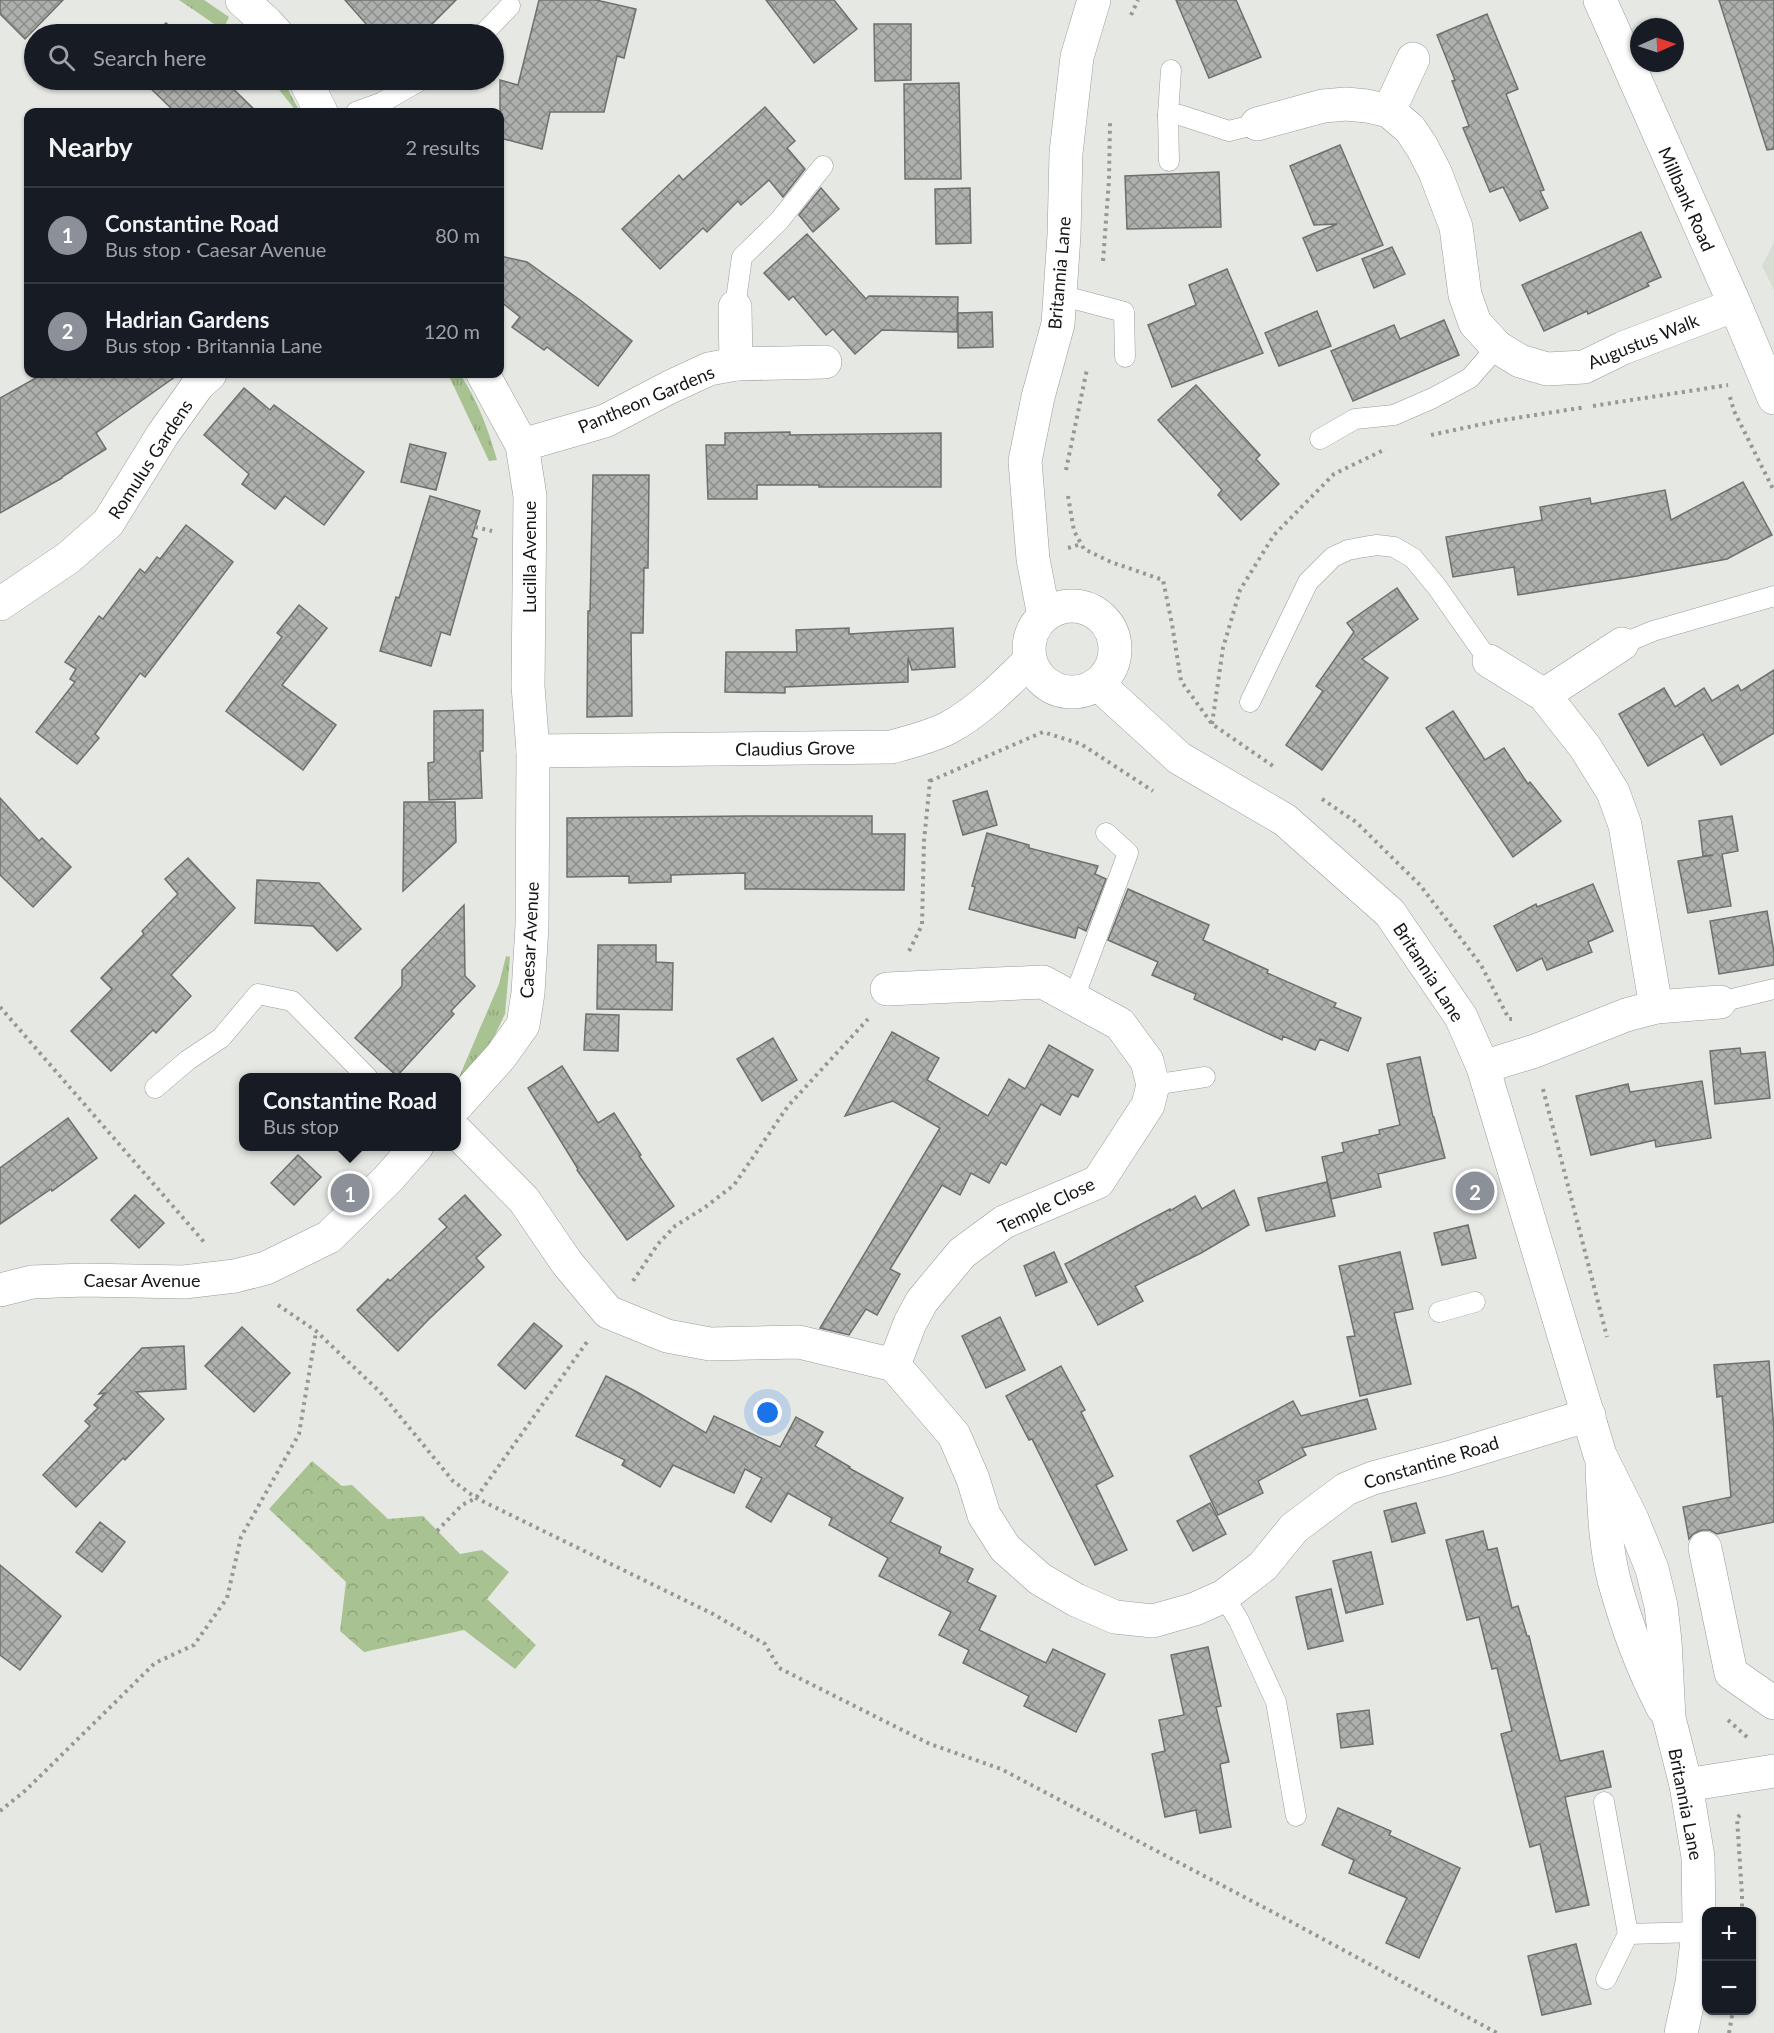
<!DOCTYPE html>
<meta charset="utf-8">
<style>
:root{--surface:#171b24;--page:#20242c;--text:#f1f3f6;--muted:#9ea1a6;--line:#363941;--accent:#8c9099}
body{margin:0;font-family:Lato,sans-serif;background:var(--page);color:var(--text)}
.controls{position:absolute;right:18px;bottom:18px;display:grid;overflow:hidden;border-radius:12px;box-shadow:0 2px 4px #0004}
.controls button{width:54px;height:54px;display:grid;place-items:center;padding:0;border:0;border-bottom:2px solid var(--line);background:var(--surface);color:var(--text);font:30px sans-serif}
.compass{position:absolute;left:1630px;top:18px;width:54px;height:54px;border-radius:50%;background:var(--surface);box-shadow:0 2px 4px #0004;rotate:87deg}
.you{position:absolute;left:768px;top:1413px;width:21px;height:21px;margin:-15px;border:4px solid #fff;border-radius:50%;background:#1a73e8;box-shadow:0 0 0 9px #1a73e833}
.badge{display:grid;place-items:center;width:39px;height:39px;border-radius:50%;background:var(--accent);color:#fff;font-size:20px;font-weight:700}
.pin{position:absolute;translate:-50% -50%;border:3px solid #fff;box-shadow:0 2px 6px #0006}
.popup{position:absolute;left:239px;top:1073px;width:222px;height:78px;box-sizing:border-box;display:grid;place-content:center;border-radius:12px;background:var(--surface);filter:drop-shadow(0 2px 4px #0005);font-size:20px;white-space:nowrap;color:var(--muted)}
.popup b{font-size:22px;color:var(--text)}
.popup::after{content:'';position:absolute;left:50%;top:100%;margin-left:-12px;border:12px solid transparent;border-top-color:var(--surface)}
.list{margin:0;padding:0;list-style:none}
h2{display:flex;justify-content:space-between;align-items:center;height:78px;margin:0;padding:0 24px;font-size:26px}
h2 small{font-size:20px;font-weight:400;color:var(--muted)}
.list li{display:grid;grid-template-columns:39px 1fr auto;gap:18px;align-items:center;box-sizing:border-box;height:96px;padding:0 24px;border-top:2px solid var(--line)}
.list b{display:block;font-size:22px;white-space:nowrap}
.list p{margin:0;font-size:20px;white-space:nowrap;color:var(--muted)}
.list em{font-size:20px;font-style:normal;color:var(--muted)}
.icon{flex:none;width:33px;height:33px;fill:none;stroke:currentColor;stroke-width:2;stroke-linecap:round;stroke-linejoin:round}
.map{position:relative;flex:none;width:1774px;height:2033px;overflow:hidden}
.search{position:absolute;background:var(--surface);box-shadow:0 2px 4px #0004;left:24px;top:24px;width:480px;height:66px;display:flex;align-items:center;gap:15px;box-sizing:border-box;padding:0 21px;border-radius:33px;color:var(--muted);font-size:22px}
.panel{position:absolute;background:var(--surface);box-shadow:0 2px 4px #0004;left:24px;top:108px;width:480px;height:270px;border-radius:12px}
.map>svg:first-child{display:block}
.built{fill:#d7ddd3}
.grass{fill:url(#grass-tufts)}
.park{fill:url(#park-crowns)}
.building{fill:url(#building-cross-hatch);stroke:#6e706d;stroke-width:1.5}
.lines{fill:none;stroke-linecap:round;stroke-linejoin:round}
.lane-casing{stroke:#9b9d9a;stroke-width:21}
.street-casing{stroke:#9b9d9a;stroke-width:34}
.secondary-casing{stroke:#9b9d9a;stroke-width:34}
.path{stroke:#979896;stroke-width:4;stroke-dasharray:3 4.5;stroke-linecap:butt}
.lane{stroke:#fff;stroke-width:20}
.street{stroke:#fff;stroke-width:33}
.secondary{stroke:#fff;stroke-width:33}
.labels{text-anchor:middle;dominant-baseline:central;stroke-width:4.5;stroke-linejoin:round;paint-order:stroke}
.street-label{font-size:18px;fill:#151615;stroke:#fff}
</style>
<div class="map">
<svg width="1774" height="2033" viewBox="0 0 1774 2033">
<defs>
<pattern id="grass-tufts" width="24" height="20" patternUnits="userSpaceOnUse" patternTransform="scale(1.5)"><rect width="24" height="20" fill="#a9c291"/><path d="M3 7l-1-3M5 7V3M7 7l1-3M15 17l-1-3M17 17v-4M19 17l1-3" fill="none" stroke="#91a67c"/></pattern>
<pattern id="park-crowns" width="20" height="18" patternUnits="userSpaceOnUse" patternTransform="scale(1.5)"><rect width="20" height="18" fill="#a9c291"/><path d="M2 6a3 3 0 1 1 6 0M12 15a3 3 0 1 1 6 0" fill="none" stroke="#91a67c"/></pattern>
<pattern id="building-cross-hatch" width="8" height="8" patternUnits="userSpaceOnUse" patternTransform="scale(1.5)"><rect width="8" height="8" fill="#aeb0ad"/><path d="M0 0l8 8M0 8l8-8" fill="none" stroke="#8c8e8c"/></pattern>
</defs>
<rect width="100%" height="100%" fill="#e6e8e4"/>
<polygon class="built" points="1774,242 1774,290 1762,266"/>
<g class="grass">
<polygon points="179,0 204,0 229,17 223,30"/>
<polygon points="271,80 283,80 300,112 297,112"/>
<path d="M448,374H460C478,401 488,429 497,460L489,461Z"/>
<polygon points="506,956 510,957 505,1014 494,1037 475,1067 457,1082 499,984"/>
</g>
<polygon class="park" points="312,1461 342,1486 352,1485 388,1519 423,1516 460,1554 482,1550 509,1572 487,1599 536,1645 515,1669 464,1630 364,1652 340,1631 346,1582 269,1509"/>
<g class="building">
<polygon points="0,0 63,0 25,39 0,14"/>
<polygon points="345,0 456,0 422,34 375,34"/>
<polygon points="539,0 596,0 636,9 624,58 617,56 604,112 550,112 542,149 500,138 500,80 518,85"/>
<polygon points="766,0 834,0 857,29 814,63"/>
<polygon points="1176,0 1236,0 1261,57 1209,78"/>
<polygon points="1719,0 1774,0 1774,149 1767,150"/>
<polygon points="1487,14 1518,89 1506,94 1544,190 1540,191 1548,208 1520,221 1503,187 1490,192 1463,128 1469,126 1452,81 1455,80 1437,35"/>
<polygon points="166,23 178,34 154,34"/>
<polygon points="874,24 911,24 911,80 875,81"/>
<polygon points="142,80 224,80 257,112 175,112"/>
<polygon points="959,83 961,179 905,179 904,84"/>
<polygon points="765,107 795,141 787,148 805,169 783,197 769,180 741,205 738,201 707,232 703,228 660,269 622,229 679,175 683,180"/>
<polygon points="1340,145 1383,245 1317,271 1303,238 1337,224 1314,225 1290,166"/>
<polygon points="1219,172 1221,227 1127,229 1125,176"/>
<polygon points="821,188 839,209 813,232 799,215"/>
<polygon points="970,188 971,243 936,244 935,189"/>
<polygon points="1641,232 1661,277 1647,283 1649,286 1588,314 1587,311 1544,331 1522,285"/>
<polygon points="807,234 866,299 869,296 958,297 957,332 882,330 855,354 833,329 826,335 793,296 789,300 764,273"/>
<polygon points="1392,247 1405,274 1374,288 1362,259"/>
<polygon points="500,256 527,262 580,300 632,341 598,386 547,347 544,350 512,327 520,317 500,301"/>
<polygon points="1227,269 1263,353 1172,387 1148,325 1196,305 1189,285"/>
<polygon points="1317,311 1331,346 1279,366 1265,333"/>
<polygon points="992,312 993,347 958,348 958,313"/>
<polygon points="1444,320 1459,355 1353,401 1331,351 1394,325 1400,339"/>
<polygon points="43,374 179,374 96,433 106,449 62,477 62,478 0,513 0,398"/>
<polygon points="1196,385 1260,455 1256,459 1279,484 1241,520 1218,495 1222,490 1158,420"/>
<polygon points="244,388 270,410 274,405 364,472 324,525 285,496 275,509 242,484 249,474 204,435"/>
<polygon points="790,432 790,435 941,433 941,487 819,487 819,485 757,485 757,499 708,499 706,445 725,445 725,433"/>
<polygon points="410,444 446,453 436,490 401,482"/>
<polygon points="593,475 649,475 648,568 644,568 643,633 631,633 632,716 587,717 588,611 590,611"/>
<polygon points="1743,482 1772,535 1727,559 1637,576 1518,595 1514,567 1453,577 1446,537 1542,520 1540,507 1590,498 1591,504 1665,490 1671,520"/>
<polygon points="430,496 480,511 472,537 477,539 450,635 441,632 431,666 380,651 396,597 399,598"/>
<polygon points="186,525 233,562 145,677 140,673 95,734 99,738 77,764 36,732 75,682 70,679 76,669 65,662 99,616 103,619 140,569 145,573 157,557 160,559"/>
<polygon points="1397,588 1418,619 1362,659 1388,678 1322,770 1286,745 1323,691 1316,686 1354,632 1347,623"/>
<polygon points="299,605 327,628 282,685 336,725 303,770 226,711 282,637 277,633"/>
<polygon points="849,628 849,634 953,628 955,667 912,670 908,658 908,682 785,687 785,693 725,692 726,652 797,652 796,630"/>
<polygon points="1774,670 1774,733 1721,765 1703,734 1648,766 1619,714 1664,688 1675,707 1704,688 1712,701 1738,685 1741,691"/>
<polygon points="483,710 483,751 480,751 482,798 429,800 428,763 434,762 434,711"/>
<polygon points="1453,711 1485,760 1504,748 1528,784 1530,782 1561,821 1513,857 1426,728"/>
<polygon points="987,791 997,825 963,835 953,801"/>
<polygon points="0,798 39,841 42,838 71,867 33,907 0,875"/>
<polygon points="404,802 455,802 456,842 403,891"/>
<polygon points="748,816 872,816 872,834 905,834 904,890 745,889 745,873 671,875 671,882 629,883 629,876 567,877 567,818"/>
<polygon points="1732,816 1738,851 1722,854 1731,906 1688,913 1678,861 1713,855 1703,856 1699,821"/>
<polygon points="987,833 1029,845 1029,848 1098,866 1095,874 1106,879 1086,931 1078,927 1075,938 969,909 975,887 972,886"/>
<polygon points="188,858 235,908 171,975 191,996 156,1033 153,1030 111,1071 71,1031 112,989 101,978 144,934 142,931 178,894 165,879"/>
<polygon points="257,880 319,883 361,929 337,951 313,926 255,923"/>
<polygon points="1593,884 1613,931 1588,942 1592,952 1547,970 1542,958 1517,971 1494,926 1536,904 1537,907"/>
<polygon points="1128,889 1209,925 1203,940 1268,970 1267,973 1336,1003 1334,1007 1361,1018 1348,1051 1320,1039 1315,1050 1283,1036 1282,1040 1194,999 1196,994 1152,975 1158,962 1108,940"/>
<polygon points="464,905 465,976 475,986 451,1011 454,1014 397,1076 355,1038 402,986 402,970"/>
<polygon points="1767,911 1774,952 1774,965 1719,974 1710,921"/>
<polygon points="598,945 656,945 656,962 673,963 672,1010 597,1009"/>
<polygon points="586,1014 619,1015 618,1051 584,1050"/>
<polygon points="892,1032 939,1058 927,1080 988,1116 1009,1079 1025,1089 1049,1045 1093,1070 1078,1097 1072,1094 1060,1115 1041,1104 1006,1165 1001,1162 989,1183 971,1173 960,1195 942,1185 890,1269 900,1274 877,1315 866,1309 849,1335 820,1328 940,1128 893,1101 845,1116"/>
<polygon points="773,1038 797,1080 762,1101 737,1059"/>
<polygon points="1740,1048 1741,1054 1765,1052 1770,1098 1715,1104 1710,1051"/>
<polygon points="1420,1057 1433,1117 1434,1117 1445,1158 1378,1174 1381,1187 1331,1199 1322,1157 1344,1152 1342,1143 1380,1134 1379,1130 1400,1125 1387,1064"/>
<polygon points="562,1066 598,1123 614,1113 641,1155 639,1156 674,1206 627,1240 577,1170 578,1169 528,1088"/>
<polygon points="1702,1081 1711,1138 1656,1147 1655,1140 1591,1155 1576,1096 1628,1084 1630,1092"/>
<polygon points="68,1118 97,1158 52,1191 51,1189 0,1224 0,1168"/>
<polygon points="298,1155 321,1177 294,1205 271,1183"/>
<polygon points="1327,1182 1335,1216 1266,1231 1258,1198"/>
<polygon points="1234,1190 1249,1225 1201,1253 1135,1286 1143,1301 1098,1325 1065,1264 1170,1209 1170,1211 1195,1196 1202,1209"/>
<polygon points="135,1195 164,1223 139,1248 111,1220"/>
<polygon points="465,1195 501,1235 476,1258 484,1267 429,1319 398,1351 357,1310 388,1279 390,1281 447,1227 439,1219"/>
<polygon points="1468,1225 1476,1258 1442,1265 1434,1233"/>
<polygon points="1054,1252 1067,1282 1036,1296 1024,1266"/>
<polygon points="1400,1252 1413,1309 1394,1313 1411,1384 1360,1396 1347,1337 1355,1336 1339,1266"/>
<polygon points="1000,1317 1025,1370 986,1388 962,1336"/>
<polygon points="534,1323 562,1346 525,1389 498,1365"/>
<polygon points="242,1327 290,1373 254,1412 205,1366"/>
<polygon points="184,1346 186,1389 136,1392 164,1419 125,1460 123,1458 76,1507 43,1475 90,1426 85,1421 98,1408 94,1405 105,1393 99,1394 142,1348"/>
<polygon points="1769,1361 1774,1431 1774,1522 1717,1534 1710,1530 1702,1530 1693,1534 1689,1539 1683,1507 1731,1497 1722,1396 1717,1397 1714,1365"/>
<polygon points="1061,1366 1085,1410 1081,1412 1113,1476 1096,1485 1127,1550 1095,1565 1032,1439 1029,1440 1006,1396"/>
<polygon points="606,1376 637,1392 706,1433 714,1416 780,1447 796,1417 823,1432 815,1446 850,1467 849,1468 903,1498 890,1522 941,1547 939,1553 973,1569 967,1582 996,1596 979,1630 1046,1663 1053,1649 1105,1674 1076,1732 1024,1706 1029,1696 963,1663 969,1650 939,1635 951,1612 879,1576 888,1558 829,1525 832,1518 788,1493 771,1522 746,1507 762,1478 745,1469 734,1493 673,1465 660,1487 622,1465 625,1460 576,1436"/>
<polygon points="1367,1399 1376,1429 1302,1448 1306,1455 1258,1481 1263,1493 1218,1515 1190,1456 1293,1401 1301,1416"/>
<polygon points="1210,1503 1226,1534 1193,1551 1177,1521"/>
<polygon points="1416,1503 1425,1533 1392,1542 1384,1511"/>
<polygon points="100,1522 125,1542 102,1572 76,1552"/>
<polygon points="1483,1531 1488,1550 1497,1548 1512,1608 1518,1606 1527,1636 1529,1636 1560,1761 1603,1751 1611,1787 1565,1797 1589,1905 1556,1912 1540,1844 1530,1847 1501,1734 1512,1731 1497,1668 1492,1669 1479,1617 1467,1620 1446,1540"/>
<polygon points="1371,1552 1383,1604 1346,1613 1333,1561"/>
<polygon points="0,1565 61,1616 20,1670 0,1655"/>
<polygon points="1331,1589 1343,1641 1308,1649 1296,1597"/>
<polygon points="1208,1647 1221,1706 1216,1707 1229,1762 1220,1764 1231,1827 1200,1833 1196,1810 1165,1817 1152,1754 1165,1751 1159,1720 1184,1715 1171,1655"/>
<polygon points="1369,1710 1373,1744 1341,1748 1337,1714"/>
<polygon points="1338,1808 1391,1831 1389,1835 1460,1868 1419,1958 1386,1943 1407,1898 1349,1873 1354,1860 1322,1845"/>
<polygon points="1576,1944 1591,2004 1542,2015 1528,1956"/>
</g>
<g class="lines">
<defs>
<g id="lane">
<polyline points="483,34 510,6"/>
<polyline points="356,112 381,103 421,80"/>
<polyline points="1168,115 1180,115 1229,131 1257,124"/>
<polyline points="1169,161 1168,115 1171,70"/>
<polyline points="1060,295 1124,312 1125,357"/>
<polyline points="735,307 742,257 779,221 823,166"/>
<polyline points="1320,439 1355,419 1394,415 1433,398 1470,378 1497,347"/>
<polyline points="1622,644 1653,631 1774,596"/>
<polyline points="1250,702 1308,582 1333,557 1348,550 1364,547 1377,545 1394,547 1413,558 1437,587 1489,661"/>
<polyline points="1074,998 1128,853 1106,833"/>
<polyline points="1720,1002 1774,989"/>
<polyline points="1153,1085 1205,1077"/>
<polyline points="155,1088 188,1060 221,1038 258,994 292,1001 368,1078"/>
<polyline points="1439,1312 1475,1302"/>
<polyline points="1224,1596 1239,1621 1276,1702 1296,1816"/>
<polyline points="1604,1802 1628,1934 1698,1932"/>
<polyline points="1606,1979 1628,1934"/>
</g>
<g id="street">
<polyline points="242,0 267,23 277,34"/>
<polyline points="1600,0 1735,305 1774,398"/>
<polyline points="305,80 321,112"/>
<polyline points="1389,111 1413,59"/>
<polyline points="1257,124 1323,106 1346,104 1367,106 1389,111 1410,129 1422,147 1435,172 1456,227 1465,295 1475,323 1497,347 1520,361 1547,369 1584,367 1623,348 1735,305"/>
<polyline points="735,307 736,364"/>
<polyline points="522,445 605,421 670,387 709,369 736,364 825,362"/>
<polyline points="0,604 68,558 108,523 163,434 198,385 210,374"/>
<polyline points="1544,695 1622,644"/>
<path d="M533,751L891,747C910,742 930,737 948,728C978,712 1006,684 1030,660"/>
<polyline points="887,989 1043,982 1120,1024 1147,1061 1153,1085 1148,1105 1098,1182 1004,1222 962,1253 922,1301 910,1323 894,1365"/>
<polyline points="1656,1007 1720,1002"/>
<polyline points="1483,1067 1535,1051 1626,1015 1656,1007 1625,825 1613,792 1585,747 1544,695 1489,661"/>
<polyline points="457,1105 501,1056 523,1025 528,993 532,925 533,751 528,686 530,496 522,445 483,374"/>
<polyline points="457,1132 524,1200 567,1263 608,1312 667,1336 710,1344 799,1342 894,1365 954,1435 973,1479 984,1515 1005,1548 1040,1579 1076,1600 1115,1617 1153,1621 1195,1609 1224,1596 1263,1566 1294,1528 1346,1489 1373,1478 1448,1458 1589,1415"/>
<polyline points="0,1290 32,1282 84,1280 184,1282 235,1276 266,1268 329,1237 388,1179 417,1146"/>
<polyline points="1705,1548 1731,1673 1774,1703"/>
<polyline points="1686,1785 1774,1771"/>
</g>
<g id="secondary">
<circle cx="1072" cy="649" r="43"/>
<polyline points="1044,616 1033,559 1025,461 1038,397 1058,324 1064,235 1066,153 1077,57 1094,0"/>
<polyline points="1098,684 1179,758 1285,820 1390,913 1461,1017 1483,1067 1600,1455 1632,1519 1652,1569 1661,1606 1665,1641 1669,1718 1686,1785 1698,1857 1699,1924 1692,1983 1681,2033"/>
<path d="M1602,1470C1604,1506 1605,1545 1614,1580C1626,1624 1642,1668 1663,1708"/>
</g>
</defs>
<use href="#lane" class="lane-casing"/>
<use href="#street" class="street-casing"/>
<use href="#secondary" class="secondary-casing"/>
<g class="path">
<polyline points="1131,15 1138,0"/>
<polyline points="1103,261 1109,180 1110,122"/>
<polyline points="1730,397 1734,411 1774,491"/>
<polyline points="1593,406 1728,385"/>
<polyline points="1431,435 1497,421 1586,407"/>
<polyline points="1066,470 1087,369"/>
<polyline points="1068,496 1074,531 1084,549 1111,562 1163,580 1172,624 1181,681 1212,724 1273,766"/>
<polyline points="475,527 492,531"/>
<polyline points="1068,548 1081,544"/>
<polyline points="1212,724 1223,648 1240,590 1274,535 1334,474 1386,449"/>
<polyline points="930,781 1043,732 1081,744 1153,791"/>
<polyline points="1322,799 1356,822 1420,885 1481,965 1509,1019 1512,1019"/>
<polyline points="909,951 922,925 924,841 930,781 928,776"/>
<polyline points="0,1007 204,1242"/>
<polyline points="1543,1089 1607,1337"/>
<polyline points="633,1281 658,1244 675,1226 704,1208 734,1185 788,1106 868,1019"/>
<polyline points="278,1305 316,1331 380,1392 453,1481 476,1498 713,1614 765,1644 779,1668 930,1744 1001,1769 1284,1918 1497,2033"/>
<polyline points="437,1531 462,1505 476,1498 587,1342"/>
<polyline points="1728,1720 1747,1737"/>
<polyline points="0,1811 26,1790 155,1663 194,1645 227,1598 241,1537 299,1434 316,1332"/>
<polyline points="1740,1815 1737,1818 1742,1895 1742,1912"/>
<polyline points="1729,2033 1733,2010"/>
</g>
<use href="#lane" class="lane"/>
<use href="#street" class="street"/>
<use href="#secondary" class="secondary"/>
</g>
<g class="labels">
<g class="street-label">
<text transform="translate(1687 199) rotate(66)">Millbank Road</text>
<text transform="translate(1059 273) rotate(-85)">Britannia Lane</text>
<text transform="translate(1643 341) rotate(-22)">Augustus Walk</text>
<text transform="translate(646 399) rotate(-23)">Pantheon Gardens</text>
<text transform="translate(150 459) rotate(-57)">Romulus Gardens</text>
<text transform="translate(529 557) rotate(-90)">Lucilla Avenue</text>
<text transform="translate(795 748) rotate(-1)">Claudius Grove</text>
<text transform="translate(529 940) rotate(-87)">Caesar Avenue</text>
<text transform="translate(1429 972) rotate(57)">Britannia Lane</text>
<text transform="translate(1046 1205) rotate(-26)">Temple Close</text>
<text x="142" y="1280">Caesar Avenue</text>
<text transform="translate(1431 1462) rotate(-17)">Constantine Road</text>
<text transform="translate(1686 1804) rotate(79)">Britannia Lane</text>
</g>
</g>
</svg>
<div class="controls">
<button>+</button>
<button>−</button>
</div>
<svg class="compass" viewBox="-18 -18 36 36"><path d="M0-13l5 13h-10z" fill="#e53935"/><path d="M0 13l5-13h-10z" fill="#9ea1a6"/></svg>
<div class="you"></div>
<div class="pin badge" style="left:350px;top:1193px">1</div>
<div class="popup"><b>Constantine Road</b>Bus stop</div>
<div class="pin badge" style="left:1475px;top:1191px">2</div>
<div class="search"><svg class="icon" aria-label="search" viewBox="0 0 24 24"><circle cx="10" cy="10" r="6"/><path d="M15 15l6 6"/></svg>Search here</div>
<section class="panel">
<h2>Nearby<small>2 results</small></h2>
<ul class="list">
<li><span class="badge">1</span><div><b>Constantine Road</b><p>Bus stop · Caesar Avenue</p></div><em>80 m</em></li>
<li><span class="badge">2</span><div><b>Hadrian Gardens</b><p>Bus stop · Britannia Lane</p></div><em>120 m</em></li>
</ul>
</section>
</div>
